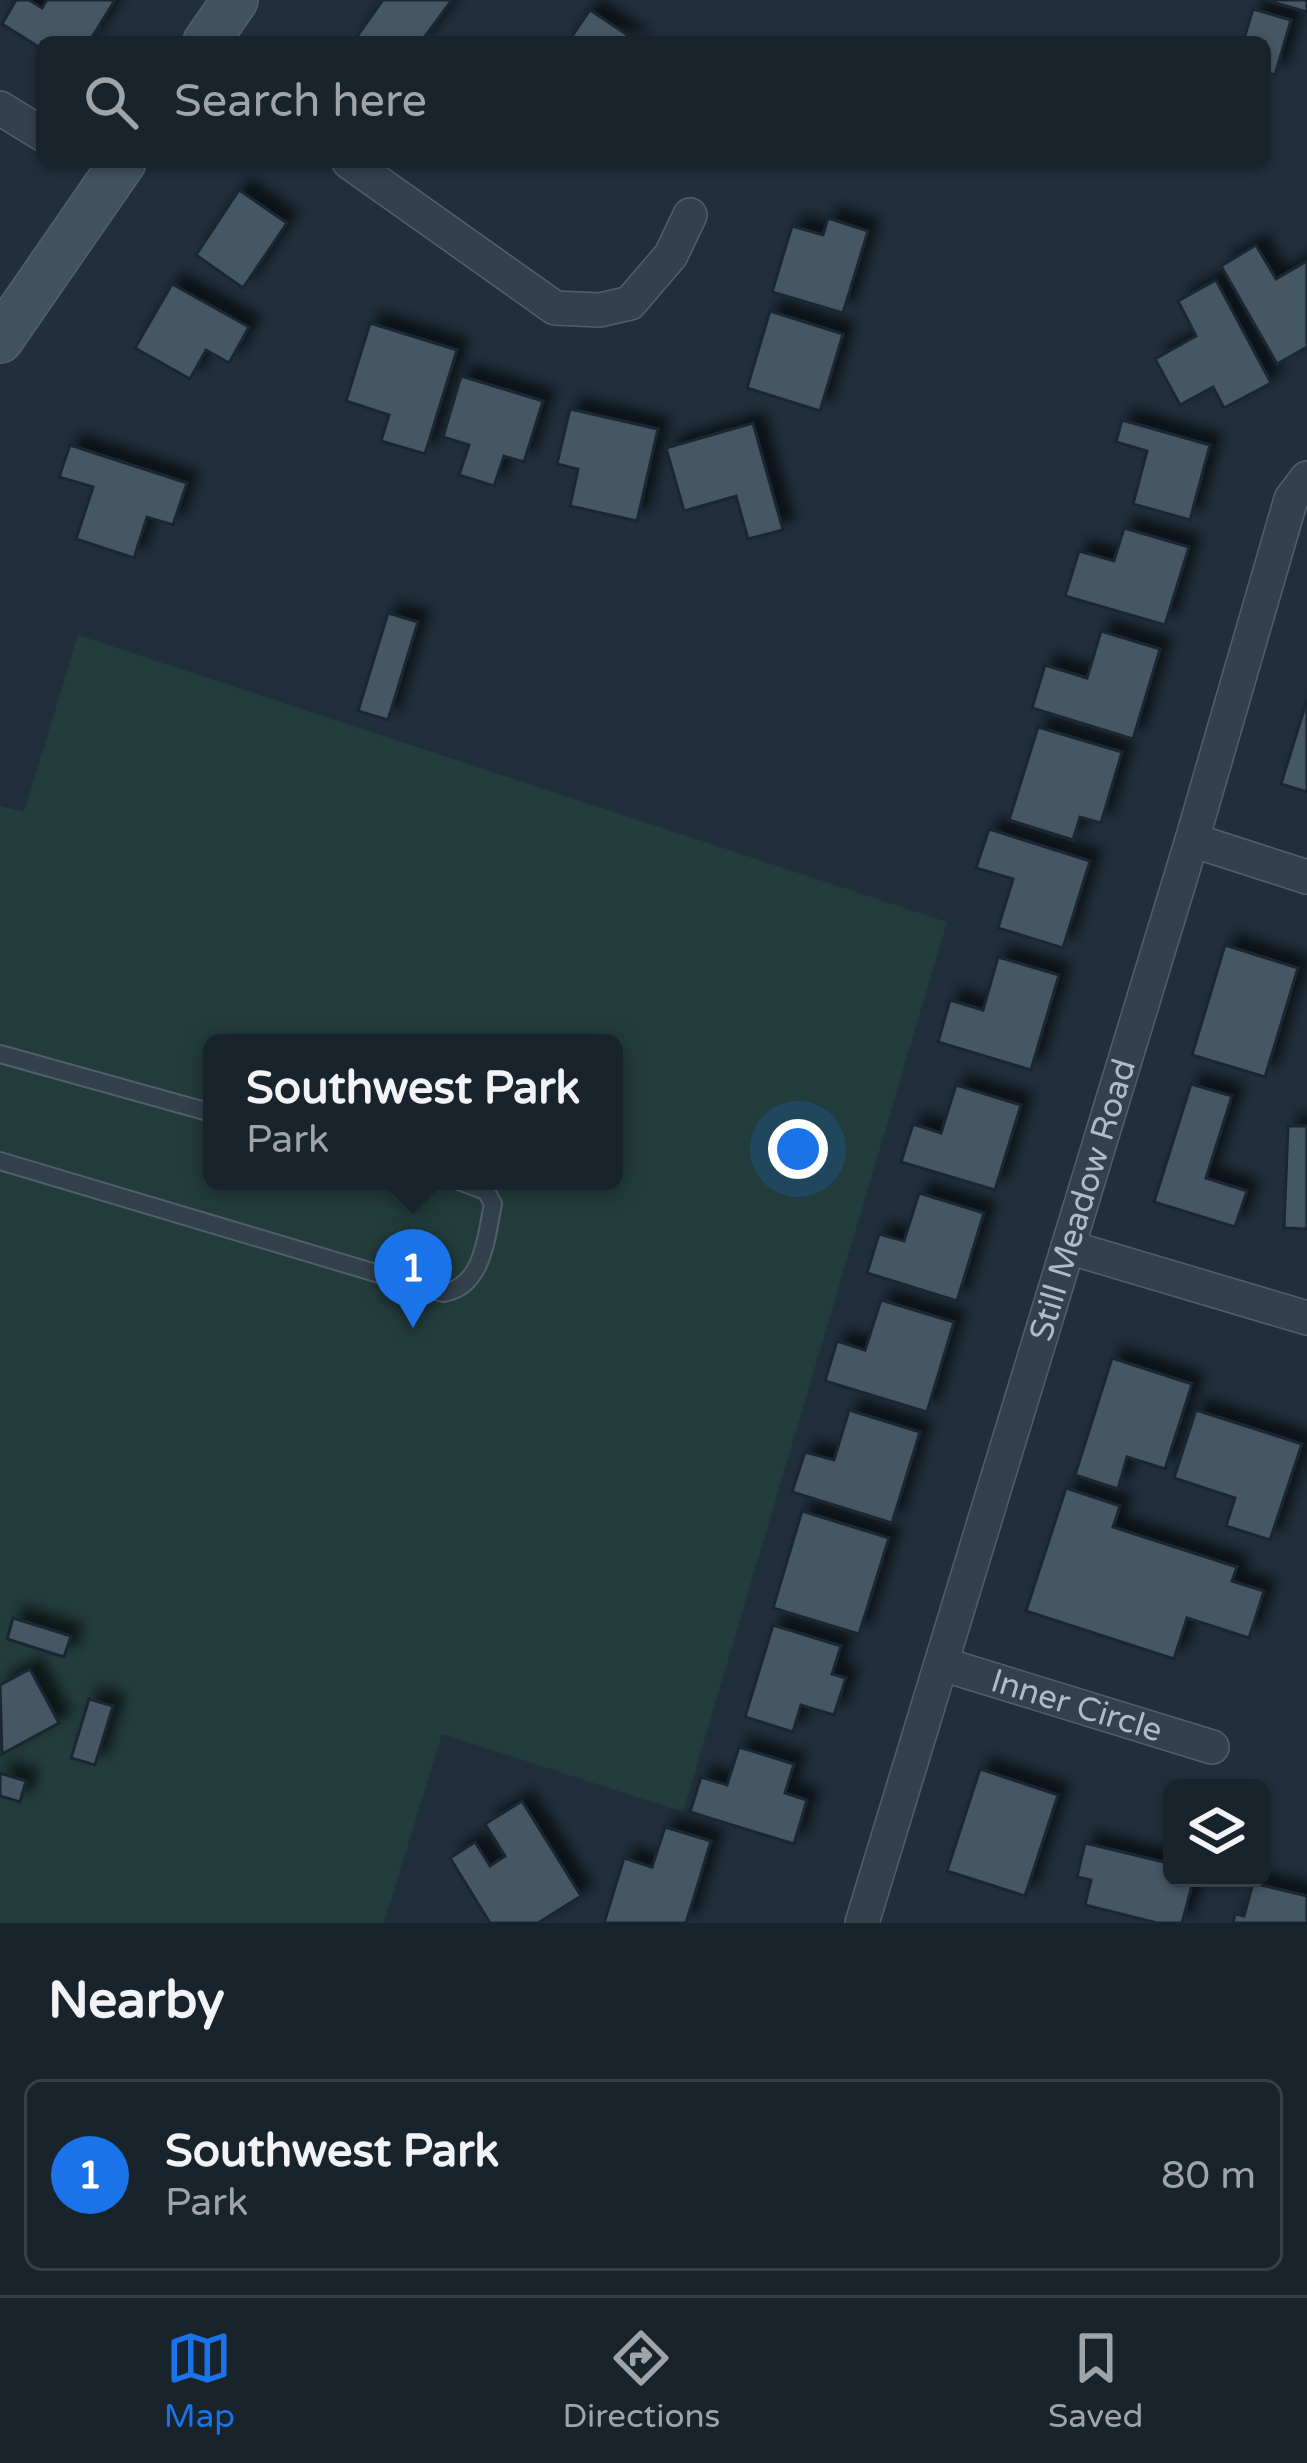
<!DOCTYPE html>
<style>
:root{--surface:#18232c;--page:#212b34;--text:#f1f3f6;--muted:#9fa4a9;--line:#364048;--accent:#1a73e8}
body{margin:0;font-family:"Varela Round",sans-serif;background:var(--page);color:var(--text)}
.controls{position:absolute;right:36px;bottom:36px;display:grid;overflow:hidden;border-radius:18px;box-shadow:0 3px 9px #0004}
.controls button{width:108px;height:108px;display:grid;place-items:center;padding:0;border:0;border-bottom:3px solid var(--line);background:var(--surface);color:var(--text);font:60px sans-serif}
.you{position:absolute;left:798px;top:1149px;width:42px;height:42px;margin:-30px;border:9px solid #fff;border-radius:50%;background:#1a73e8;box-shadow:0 0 0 18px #1a73e833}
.badge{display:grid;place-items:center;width:78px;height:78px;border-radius:50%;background:var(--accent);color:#fff;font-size:39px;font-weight:700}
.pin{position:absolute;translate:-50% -99px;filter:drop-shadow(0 3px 6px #0008)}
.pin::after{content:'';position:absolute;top:63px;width:42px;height:36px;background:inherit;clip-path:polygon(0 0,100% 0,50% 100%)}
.popup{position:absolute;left:203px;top:1034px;width:420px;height:156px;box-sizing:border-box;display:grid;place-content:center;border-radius:18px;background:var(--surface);filter:drop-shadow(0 3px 9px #0005);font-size:39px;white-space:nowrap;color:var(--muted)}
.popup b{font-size:45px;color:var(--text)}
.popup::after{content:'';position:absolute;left:50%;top:100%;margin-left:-24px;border:24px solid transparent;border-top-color:var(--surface)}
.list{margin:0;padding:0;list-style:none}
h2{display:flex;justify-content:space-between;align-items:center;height:156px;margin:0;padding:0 48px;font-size:51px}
h2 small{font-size:39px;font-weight:400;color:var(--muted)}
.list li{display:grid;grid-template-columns:78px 1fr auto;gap:36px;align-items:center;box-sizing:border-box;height:192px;margin:0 24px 24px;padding:0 24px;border:3px solid var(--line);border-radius:18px}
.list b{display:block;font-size:45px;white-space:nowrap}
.list p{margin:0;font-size:39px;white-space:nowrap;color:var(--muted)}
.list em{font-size:39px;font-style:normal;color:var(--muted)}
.icon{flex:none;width:66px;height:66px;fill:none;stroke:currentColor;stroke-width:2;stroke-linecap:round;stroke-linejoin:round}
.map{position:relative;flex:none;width:1307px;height:1923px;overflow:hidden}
.search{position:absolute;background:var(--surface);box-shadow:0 3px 9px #0004;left:36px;right:36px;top:36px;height:132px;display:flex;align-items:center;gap:30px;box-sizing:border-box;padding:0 42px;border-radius:18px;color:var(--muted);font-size:45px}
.sheet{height:372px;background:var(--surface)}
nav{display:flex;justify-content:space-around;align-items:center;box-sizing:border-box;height:168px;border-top:3px solid var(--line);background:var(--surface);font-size:33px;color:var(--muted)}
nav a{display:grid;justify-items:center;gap:6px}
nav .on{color:var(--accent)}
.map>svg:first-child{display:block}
.green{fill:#223c3b;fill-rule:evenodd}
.building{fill:#455765;stroke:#1b2832;stroke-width:3;filter:url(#shadow)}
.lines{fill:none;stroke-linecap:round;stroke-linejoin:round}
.lane-casing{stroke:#515f69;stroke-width:20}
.street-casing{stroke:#515f69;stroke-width:36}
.secondary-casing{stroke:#515f69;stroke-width:48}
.lane{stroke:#33414b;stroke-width:16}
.street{stroke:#33414b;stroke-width:33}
.secondary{stroke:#41515e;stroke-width:45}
.labels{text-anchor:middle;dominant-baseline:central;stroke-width:12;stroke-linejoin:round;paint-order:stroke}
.street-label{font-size:33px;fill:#aebcc7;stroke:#192630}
</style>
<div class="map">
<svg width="1307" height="1923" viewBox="0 0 1307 1923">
<defs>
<filter id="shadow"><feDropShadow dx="11" dy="-11" stdDeviation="6" flood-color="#0009"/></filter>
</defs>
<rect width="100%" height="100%" fill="#202f3b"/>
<path class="green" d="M78,635L947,922L683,1812L442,1734L384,1923H0V806L24,812ZM212,1043H614V1181H212Z"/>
<g class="building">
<polygon points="16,0 29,0 42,8 47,0 115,0 89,42 42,42 42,49 2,24"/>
<polygon points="383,0 452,0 421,42 353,42"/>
<polygon points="1265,0 1307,0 1307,12"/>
<polygon points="1253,9 1291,20 1275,75 1265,72 1265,42 1243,42"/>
<polygon points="590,10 638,42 568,42"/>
<polygon points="239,190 287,223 243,288 196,255"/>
<polygon points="828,218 868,231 843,313 772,292 792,226 823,235"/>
<polygon points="1256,245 1276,279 1307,261 1307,347 1277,364 1221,266"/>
<polygon points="1216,280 1271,383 1224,408 1213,387 1180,405 1155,359 1196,336 1178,301"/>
<polygon points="172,284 249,327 229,363 206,350 190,379 135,348"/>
<polygon points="770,311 843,334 820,411 747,388"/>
<polygon points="370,323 457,350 425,454 381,441 389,415 346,401"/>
<polygon points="461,376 543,401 524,462 504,456 494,486 459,475 469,445 443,437"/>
<polygon points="570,409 658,429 637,521 570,506 578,469 557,464"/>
<polygon points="1122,420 1210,445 1190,520 1133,504 1147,451 1116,442"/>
<polygon points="753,423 783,530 748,539 736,496 684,511 666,448"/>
<polygon points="70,445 187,483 173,525 147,517 134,558 76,539 93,487 59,477"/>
<polygon points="1124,528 1189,547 1165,625 1065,596 1079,551 1114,561"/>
<polygon points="388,613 418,622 388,720 358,711"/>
<polygon points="1101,631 1160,649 1133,739 1032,708 1045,665 1087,678"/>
<polygon points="1307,700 1307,792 1281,784"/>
<polygon points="1038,727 1122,752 1101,823 1080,817 1073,840 1009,820"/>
<polygon points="989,829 1090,861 1063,948 998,928 1013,879 976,868"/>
<polygon points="1225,945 1298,968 1265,1077 1192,1055"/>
<polygon points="998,957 1059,975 1031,1070 938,1042 950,1000 983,1010"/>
<polygon points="1191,1084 1232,1096 1206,1178 1247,1191 1235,1227 1154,1202"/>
<polygon points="956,1085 1021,1105 995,1190 901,1162 913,1124 941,1133"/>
<polygon points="1288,1126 1307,1126 1307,1229 1284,1228"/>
<polygon points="919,1193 984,1213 957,1301 867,1273 879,1234 904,1241"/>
<polygon points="881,1300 954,1322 927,1412 825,1381 837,1341 865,1350"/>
<polygon points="1112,1358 1192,1384 1165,1469 1127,1457 1118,1489 1075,1475"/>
<polygon points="849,1410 920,1432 892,1523 792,1492 805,1452 834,1460"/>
<polygon points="1196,1410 1302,1444 1270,1540 1226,1526 1235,1498 1174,1478"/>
<polygon points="1066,1488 1120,1506 1113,1527 1237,1567 1232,1581 1264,1591 1249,1638 1187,1618 1174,1659 1026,1611"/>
<polygon points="802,1511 889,1538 859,1634 773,1608"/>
<polygon points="13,1618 71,1636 64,1657 7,1639"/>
<polygon points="773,1625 841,1646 832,1674 846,1678 834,1715 801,1705 793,1732 745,1717"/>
<polygon points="30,1669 59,1723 2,1754 0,1685"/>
<polygon points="89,1699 113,1706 95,1765 71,1758"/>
<polygon points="739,1747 794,1764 785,1793 807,1800 794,1844 690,1812 701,1777 727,1785"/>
<polygon points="980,1769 1058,1795 1025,1896 947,1871"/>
<polygon points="0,1773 26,1781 20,1802 0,1796"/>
<polygon points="522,1801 581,1896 538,1923 490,1923 450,1858 475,1842 490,1866 505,1856 485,1824"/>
<polygon points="665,1827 711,1841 686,1923 604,1923 624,1858 652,1867"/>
<polygon points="1085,1843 1172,1864 1172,1878 1194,1878 1182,1923 1157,1923 1085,1905 1091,1880 1077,1877"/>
<polygon points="1253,1883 1307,1896 1307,1923 1233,1923 1235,1914 1244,1916"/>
</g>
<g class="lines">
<defs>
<g id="lane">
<polyline points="0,1054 212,1113"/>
<path d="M0,1161L443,1293C483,1287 486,1238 493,1204L486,1191L459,1181"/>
</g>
<g id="street">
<polyline points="0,108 42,134"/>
<polyline points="349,162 555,308 600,310 630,303 671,255 690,215"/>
<polyline points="1192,840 1307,877"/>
<polyline points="1068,1247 1307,1318"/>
<path id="s1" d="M942,1664L1212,1747"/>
<path id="s2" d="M862,1923L1192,840L1291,499L1307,478"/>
</g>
<g id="secondary">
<polyline points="206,42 235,0"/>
<polyline points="0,340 123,162"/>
</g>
</defs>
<use href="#lane" class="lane-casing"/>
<use href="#street" class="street-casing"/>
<use href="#secondary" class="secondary-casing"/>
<use href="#lane" class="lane"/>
<use href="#street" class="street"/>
<use href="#secondary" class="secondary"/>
</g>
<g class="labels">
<g class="street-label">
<text stroke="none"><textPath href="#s2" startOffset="756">Still Meadow Road</textPath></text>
<text stroke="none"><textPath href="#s1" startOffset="141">Inner Circle</textPath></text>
</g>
</g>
</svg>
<div class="controls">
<button><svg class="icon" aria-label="layers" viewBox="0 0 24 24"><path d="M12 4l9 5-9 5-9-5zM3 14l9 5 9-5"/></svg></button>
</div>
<div class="you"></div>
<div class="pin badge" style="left:413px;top:1328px">1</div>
<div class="popup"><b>Southwest Park</b>Park</div>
<div class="search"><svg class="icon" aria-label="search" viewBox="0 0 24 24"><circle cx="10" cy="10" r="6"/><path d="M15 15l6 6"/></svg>Search here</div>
</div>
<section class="sheet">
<h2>Nearby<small></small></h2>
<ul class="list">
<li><span class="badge">1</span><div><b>Southwest Park</b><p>Park</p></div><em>80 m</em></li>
</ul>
</section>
<nav>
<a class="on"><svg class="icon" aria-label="map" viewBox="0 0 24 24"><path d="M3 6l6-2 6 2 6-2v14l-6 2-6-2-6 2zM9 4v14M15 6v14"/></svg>Map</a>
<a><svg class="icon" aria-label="directions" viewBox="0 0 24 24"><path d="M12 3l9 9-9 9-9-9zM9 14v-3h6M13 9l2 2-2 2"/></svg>Directions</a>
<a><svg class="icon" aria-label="saved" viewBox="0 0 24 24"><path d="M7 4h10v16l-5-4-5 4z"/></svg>Saved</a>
</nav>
